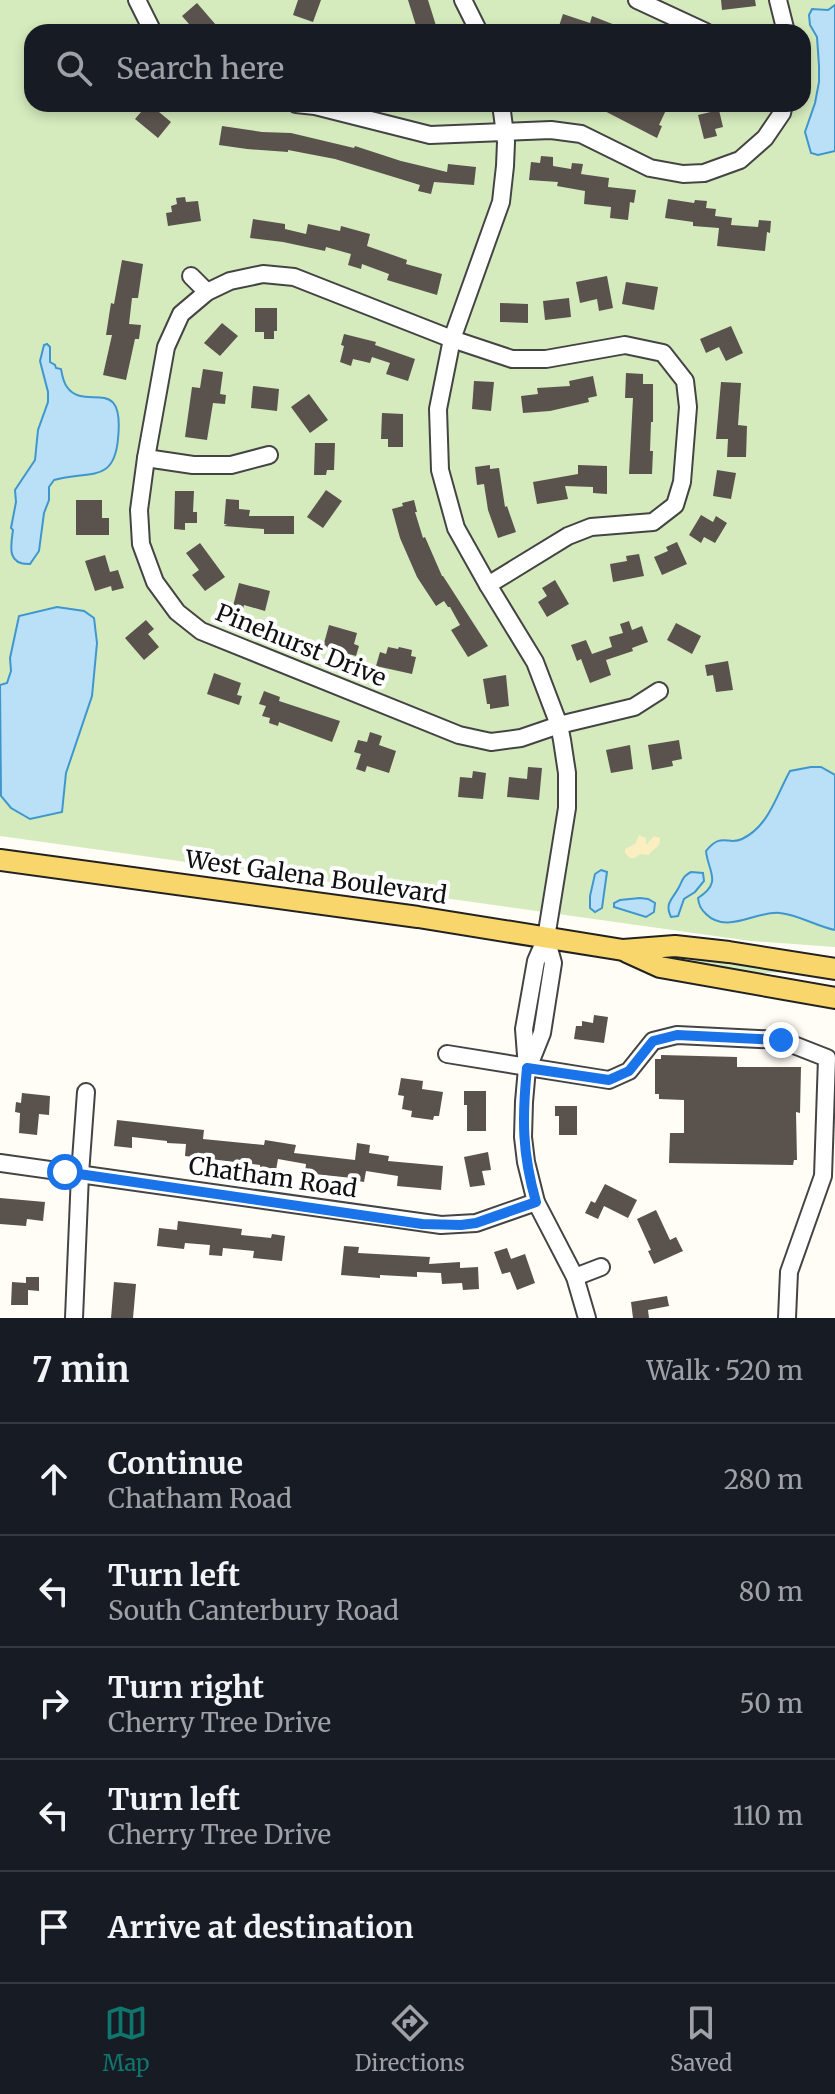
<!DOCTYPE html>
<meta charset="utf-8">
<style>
:root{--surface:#171b24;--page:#242831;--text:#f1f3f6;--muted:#9ea1a6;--line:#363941;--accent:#0f766e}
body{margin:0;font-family:Merriweather,serif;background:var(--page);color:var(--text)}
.stop{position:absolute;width:24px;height:24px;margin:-18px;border:6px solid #1a73e8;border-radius:50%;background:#fff}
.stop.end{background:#1a73e8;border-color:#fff;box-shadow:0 2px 8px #0008}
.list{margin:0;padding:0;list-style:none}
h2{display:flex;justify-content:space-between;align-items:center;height:104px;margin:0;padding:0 32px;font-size:34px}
h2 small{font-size:26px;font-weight:400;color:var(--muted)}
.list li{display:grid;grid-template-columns:52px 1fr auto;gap:24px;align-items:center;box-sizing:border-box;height:112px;padding:0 32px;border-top:2px solid var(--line)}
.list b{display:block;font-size:30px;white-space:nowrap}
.list p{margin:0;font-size:26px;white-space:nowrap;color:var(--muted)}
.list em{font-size:26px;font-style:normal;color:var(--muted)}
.icon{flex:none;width:44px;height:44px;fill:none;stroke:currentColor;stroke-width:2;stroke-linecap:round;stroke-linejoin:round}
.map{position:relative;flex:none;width:835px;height:1318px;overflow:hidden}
.search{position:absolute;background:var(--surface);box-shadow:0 4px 12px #0003;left:24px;right:24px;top:24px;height:88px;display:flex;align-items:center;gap:20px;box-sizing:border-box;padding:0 28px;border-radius:24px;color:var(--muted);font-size:30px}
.sheet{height:664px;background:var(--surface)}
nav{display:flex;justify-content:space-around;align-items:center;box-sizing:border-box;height:112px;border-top:2px solid var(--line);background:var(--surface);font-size:22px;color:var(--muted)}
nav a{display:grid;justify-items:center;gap:4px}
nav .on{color:var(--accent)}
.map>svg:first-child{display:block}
.green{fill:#d5ebbd;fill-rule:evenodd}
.sand{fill:#fbeec1}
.water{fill:#b9e0f7;stroke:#3f96cf;stroke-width:2}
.building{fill:#5a524d}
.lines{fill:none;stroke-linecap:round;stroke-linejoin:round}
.minor-casing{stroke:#444;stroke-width:20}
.major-casing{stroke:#222;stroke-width:24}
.minor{stroke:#fff;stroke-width:16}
.major{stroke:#f9d66b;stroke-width:20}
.route{stroke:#1a73e8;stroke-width:10}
.labels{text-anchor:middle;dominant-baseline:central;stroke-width:8;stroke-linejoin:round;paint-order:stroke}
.street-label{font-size:24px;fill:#111;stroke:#fff}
</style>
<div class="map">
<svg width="835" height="1318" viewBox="0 0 835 1318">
<rect width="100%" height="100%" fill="#fffdf5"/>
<g class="green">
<path d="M0,0H835V947L751,941L0,836ZM32,32H803V104H32Z"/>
<polygon points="654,957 722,957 797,972 720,974"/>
</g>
<path class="sand" d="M639,835L646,838V845L654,836L660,838C661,849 653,847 649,855L640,854L635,858H630L625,853V849L635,844Z"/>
<g class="water">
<polygon points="835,5 835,151 818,155 811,153 805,132 815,103 819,82 819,66 817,37 810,25 809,15 812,9 828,10"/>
<path d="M47,344L50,347V362L55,365L56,368L61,369C62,374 63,382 67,387C85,413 125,372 118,439C114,484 89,470 54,480L49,487V500L44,513L39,551L30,564C6,565 11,545 13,530L11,528L16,502L15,490L35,460L38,430L48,402V392L40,361L44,345Z"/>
<polygon points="57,607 84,611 94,618 97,643 92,696 66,773 62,812 30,819 11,808 1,796 0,685 7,683 11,671 10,658 19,616"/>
<path d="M811,767H821L835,775V930C816,926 799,915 780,913C757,910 727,935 706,914C701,909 699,906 698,898C723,882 708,872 706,851C722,831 728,846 742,839C769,826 776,796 790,771Z"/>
<polygon points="601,870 607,872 602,908 595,912 590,908 590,896 595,874"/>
<path d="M691,872L703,873L704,881L695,892L684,899L678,916L671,917C664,903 673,899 679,887C683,879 683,876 691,872Z"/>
<polygon points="640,898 648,899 655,903 654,912 646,917 614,907 614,903 620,900"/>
</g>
<g class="building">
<polygon points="298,0 321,0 313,22 293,15"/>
<polygon points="408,0 428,0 438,32 418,32"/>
<polygon points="721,0 755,0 756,6 722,10"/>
<polygon points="197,3 216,25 208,32 196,32 182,16"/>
<polygon points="563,14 590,23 592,16 633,32 557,32"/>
<polygon points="148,104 166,104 159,112 171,122 158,138 135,119"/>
<polygon points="591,104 659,104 667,108 659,125 662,126 657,138"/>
<polygon points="719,110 723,127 715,129 717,136 704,139 698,115"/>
<polygon points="222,126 262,132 291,133 354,148 355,146 401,161 447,172 448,164 476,167 474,185 434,182 431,194 418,191 420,185 335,159 288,150 288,152 247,149 219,145"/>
<polygon points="541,156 553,157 553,166 571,169 572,163 583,164 581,174 609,178 608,187 636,190 634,203 630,202 628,220 610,218 611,207 584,204 585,191 557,186 558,182 529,180 531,162 540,163"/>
<polygon points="185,197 186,202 198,201 201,221 168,226 166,213 172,212 171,206 177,204 176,198"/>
<polygon points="668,199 694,203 695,200 707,201 706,208 716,209 715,216 732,218 731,225 758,227 759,220 771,221 770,233 767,232 765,251 717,246 719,228 693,226 693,222 665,218"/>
<polygon points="253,219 285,224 285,229 306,234 308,224 340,231 341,226 370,234 367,246 407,260 406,264 442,274 437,295 387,280 389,274 362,264 361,269 348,265 351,254 326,247 325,251 283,242 250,238"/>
<polygon points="122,260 143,264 138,298 132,298 129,324 141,325 139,339 135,339 126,380 103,375 112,335 106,335 111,303 114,304"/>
<polygon points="607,276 613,308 599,311 597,299 580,303 576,282"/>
<polygon points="626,282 658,287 654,310 622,304"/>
<polygon points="569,298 571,317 545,320 543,301"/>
<polygon points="500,303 528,304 528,323 500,322"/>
<polygon points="255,308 277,308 277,331 274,331 274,339 264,339 264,332 255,332"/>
<polygon points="222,323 238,336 220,356 204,343"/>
<polygon points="731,326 743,353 726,361 719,347 706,353 700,339"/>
<polygon points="344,334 376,342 375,345 415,359 408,381 386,374 390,363 372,357 370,363 353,359 351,366 340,362 344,346 341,345"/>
<polygon points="203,369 223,372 220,394 226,395 225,404 213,403 207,440 185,437 192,387 200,388"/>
<polygon points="626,373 643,374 643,384 653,384 653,422 651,422 650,451 653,451 652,474 629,474 633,398 625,398"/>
<polygon points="593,376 597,396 588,398 589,402 550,411 523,413 521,396 538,394 537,388 570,386 569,381"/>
<polygon points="474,381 494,382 491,411 472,409"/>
<polygon points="721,382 741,383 738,425 747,426 746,457 727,457 728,439 716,439"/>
<polygon points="253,386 279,389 277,411 251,408"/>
<polygon points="309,394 328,420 310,433 291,407"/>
<polygon points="382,413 403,414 403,447 388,447 388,439 381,439"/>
<polygon points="315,443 335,443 334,470 327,470 326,475 314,475"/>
<polygon points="490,465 490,469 499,468 505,507 507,506 516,532 498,538 488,510 484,484 477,485 475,467"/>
<polygon points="578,465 607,466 607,494 593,493 593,487 565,486 568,499 537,504 533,482 578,474"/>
<polygon points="717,470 736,473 731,499 713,496"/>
<polygon points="326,490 342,501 323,528 307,517"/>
<polygon points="175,491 194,491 193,512 197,512 197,523 185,523 185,530 174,529"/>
<polygon points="226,499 239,500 239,509 250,510 249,516 294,516 294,534 264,534 264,529 224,526 227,524 224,524"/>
<polygon points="76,500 102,500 102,518 109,518 109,535 76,535"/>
<polygon points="414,500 417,512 415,512 423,538 425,537 442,576 443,576 488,646 468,657 451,630 460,625 450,607 448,607 444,601 436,606 417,577 400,538 392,509 403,506 402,503"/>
<polygon points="701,515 713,522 716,516 727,523 715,543 704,537 701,543 689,535"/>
<polygon points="677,542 687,564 662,575 654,557 668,551 666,547"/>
<polygon points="200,543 225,577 205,591 192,575 199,570 186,553"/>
<polygon points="639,554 644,576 613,582 610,564 627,561 626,556"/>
<polygon points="105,555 110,572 118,570 124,588 112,591 111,586 95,591 85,561"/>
<polygon points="555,580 569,604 547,617 538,602 547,596 542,588"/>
<polygon points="239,583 270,591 265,611 244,605 243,609 233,606"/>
<polygon points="146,620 154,629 148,634 159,647 144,660 125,638"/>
<polygon points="629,621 632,630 642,626 648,642 632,648 633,651 606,660 611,675 590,683 581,659 577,661 571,645 586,640 592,654 612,647 609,637 623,633 620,624"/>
<polygon points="676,623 701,636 692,654 667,640"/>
<polygon points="329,625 357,633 354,644 359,646 356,656 323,647"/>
<polygon points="388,647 398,649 399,647 412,650 411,656 416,657 412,674 376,666 380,652 386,654"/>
<polygon points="728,661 733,690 716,692 713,675 707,676 705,665"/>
<polygon points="214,673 241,683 237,695 242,696 239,705 207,694"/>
<polygon points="506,675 509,706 490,709 490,704 487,704 483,679"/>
<polygon points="264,691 280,697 279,701 340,721 332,742 279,722 278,726 269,723 270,718 262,716 266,706 259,704"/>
<polygon points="370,732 382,736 379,745 396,751 389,773 367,766 365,772 356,769 361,754 354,752 358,740 367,742"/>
<polygon points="679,740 682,759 672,761 673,766 652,770 648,745"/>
<polygon points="630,745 633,769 611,773 606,750"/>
<polygon points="528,767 542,768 539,800 507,797 509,777 527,779"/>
<polygon points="473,771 486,773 483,799 458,797 460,777 472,778"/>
<polygon points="594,1015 608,1017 604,1043 574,1039 576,1026 582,1026 582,1021 593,1023"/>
<polygon points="661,1055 737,1057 737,1067 801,1067 800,1113 796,1112 797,1160 794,1160 793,1165 669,1163 670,1133 684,1133 684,1100 659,1099 659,1094 655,1094 655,1059 661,1059"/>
<polygon points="401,1078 423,1081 422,1089 443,1092 439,1116 434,1116 433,1120 411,1117 412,1111 402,1109 404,1096 398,1095"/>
<polygon points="464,1091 486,1091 486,1131 467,1131 467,1105 464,1105"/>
<polygon points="22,1093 50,1096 49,1115 39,1114 37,1135 19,1133 20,1113 15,1112 16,1102 21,1103"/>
<polygon points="555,1106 577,1106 577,1135 559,1135 559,1116 555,1116"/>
<polygon points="117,1120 204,1130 203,1139 264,1145 265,1140 296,1145 294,1153 355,1160 357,1143 370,1145 369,1153 389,1156 388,1161 443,1166 441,1190 397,1186 398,1176 366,1171 364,1182 352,1180 352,1178 305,1173 306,1164 278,1159 276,1170 260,1167 260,1165 185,1156 186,1144 167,1143 167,1141 132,1137 132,1148 114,1146"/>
<polygon points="488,1152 491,1170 482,1171 485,1185 470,1187 464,1157"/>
<polygon points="605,1184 637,1200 628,1218 604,1206 598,1219 585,1213 591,1201 595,1203"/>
<polygon points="0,1198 45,1202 43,1221 27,1219 26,1226 0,1224"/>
<polygon points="656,1210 670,1240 676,1237 683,1251 654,1264 648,1251 651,1250 637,1219"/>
<polygon points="178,1221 242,1229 241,1235 271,1238 272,1234 285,1236 282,1261 253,1258 254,1251 223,1248 222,1256 209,1255 210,1245 185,1243 184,1249 157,1246 159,1228 177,1230"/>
<polygon points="344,1246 359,1247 358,1253 430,1257 429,1264 460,1262 460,1268 478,1267 479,1289 463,1290 462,1283 442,1284 441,1273 417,1272 417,1277 380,1275 380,1278 341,1275"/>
<polygon points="507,1248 511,1259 525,1254 535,1283 517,1290 510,1272 502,1274 494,1252"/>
<polygon points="26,1277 39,1277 39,1291 28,1290 28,1305 11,1305 12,1282 26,1283"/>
<polygon points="114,1282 136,1284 133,1318 111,1318"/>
<polygon points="667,1296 669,1306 648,1310 649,1318 633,1318 631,1302"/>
</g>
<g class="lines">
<defs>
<g id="minor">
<polyline points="137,0 153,32"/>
<polyline points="463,0 479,32"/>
<polyline points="637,0 706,32"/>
<polyline points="778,0 786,32"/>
<polyline points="296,104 315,106 430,135 551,130 581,134 650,168 683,174 704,173 740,160 765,138 782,113 784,104"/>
<polyline points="501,104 506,142 505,166 501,202 452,339 438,409 440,470 456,528 488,585 535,662 559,725 562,740 567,773 567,808 546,938 536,961 524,1029 527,1068 524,1102 523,1137 526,1162 536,1202 575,1277 587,1318"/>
<polyline points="191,276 207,292"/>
<polyline points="146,458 193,465 231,465 269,455"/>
<polyline points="488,585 568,536 591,527 653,522 675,505 682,482 688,407 685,381 663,353 625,345 546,359 512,359 452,339 294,277 263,274 230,281 207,292 181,314 166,347 146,458 139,510 141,544 155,582 177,612 201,631 459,735 491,742 521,738 559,725 634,707 659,691"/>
<polyline points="447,1054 609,1080 629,1071 653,1041 677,1035 781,1040 827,1058 823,1176 789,1272 787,1318"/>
<polyline points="530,1063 542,1033 553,963 546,938"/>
<polyline points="0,1163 441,1225 476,1223 536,1202"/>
<polyline points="575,1277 601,1267"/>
<polyline points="74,1318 80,1174 86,1092"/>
</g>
<g id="major">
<polyline points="0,860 418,917 623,950 675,946 729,952 835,969"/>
<polyline points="627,952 660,967 835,998"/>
</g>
</defs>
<use href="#minor" class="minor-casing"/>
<use href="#major" class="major-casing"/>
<use href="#minor" class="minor"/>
<use href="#major" class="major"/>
</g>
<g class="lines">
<path class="route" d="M65,1172L422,1224L461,1225L476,1223L536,1202C522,1153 522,1118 527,1068L609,1080L629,1071L653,1041L677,1035L781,1040"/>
</g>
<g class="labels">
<g class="street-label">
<text transform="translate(301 645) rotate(22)">Pinehurst Drive</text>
<text transform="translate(316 877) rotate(8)">West Galena Boulevard</text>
<text transform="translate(273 1177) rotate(8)">Chatham Road</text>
</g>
</g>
</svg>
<div class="stop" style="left:65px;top:1172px"></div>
<div class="stop end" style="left:781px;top:1040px"></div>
<div class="search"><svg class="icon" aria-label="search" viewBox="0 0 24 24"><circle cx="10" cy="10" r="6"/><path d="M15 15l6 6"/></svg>Search here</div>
</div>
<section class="sheet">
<h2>7 min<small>Walk · 520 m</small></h2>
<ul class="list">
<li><svg class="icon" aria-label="ahead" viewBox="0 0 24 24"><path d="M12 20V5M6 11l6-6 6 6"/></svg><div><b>Continue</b><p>Chatham Road</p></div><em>280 m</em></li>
<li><svg class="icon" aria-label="left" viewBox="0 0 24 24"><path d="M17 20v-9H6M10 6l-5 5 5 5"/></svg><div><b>Turn left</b><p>South Canterbury Road</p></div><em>80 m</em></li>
<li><svg class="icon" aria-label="right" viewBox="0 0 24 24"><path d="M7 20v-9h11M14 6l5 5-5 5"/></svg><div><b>Turn right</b><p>Cherry Tree Drive</p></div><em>50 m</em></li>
<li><svg class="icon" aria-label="left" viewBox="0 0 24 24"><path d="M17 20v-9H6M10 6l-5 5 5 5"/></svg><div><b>Turn left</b><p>Cherry Tree Drive</p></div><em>110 m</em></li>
<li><svg class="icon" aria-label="arrive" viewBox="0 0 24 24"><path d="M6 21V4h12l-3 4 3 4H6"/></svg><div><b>Arrive at destination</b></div></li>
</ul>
</section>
<nav>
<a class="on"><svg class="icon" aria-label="map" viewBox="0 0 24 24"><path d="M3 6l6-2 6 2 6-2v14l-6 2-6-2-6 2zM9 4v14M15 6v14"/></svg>Map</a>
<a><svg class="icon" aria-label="directions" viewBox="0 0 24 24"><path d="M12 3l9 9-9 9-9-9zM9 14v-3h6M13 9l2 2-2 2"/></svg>Directions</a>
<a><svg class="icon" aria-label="saved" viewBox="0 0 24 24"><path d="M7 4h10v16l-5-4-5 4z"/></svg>Saved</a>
</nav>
